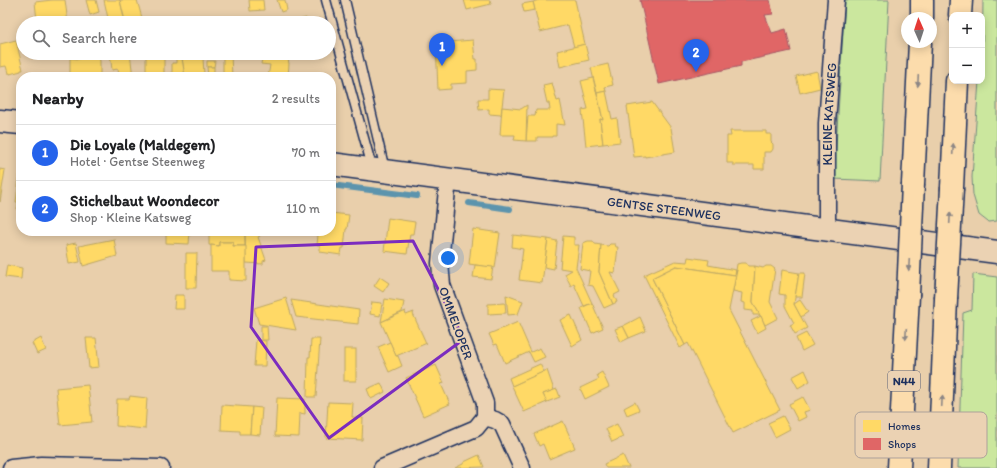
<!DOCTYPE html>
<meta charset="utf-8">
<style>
:root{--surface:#fff;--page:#f2f2f2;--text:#202124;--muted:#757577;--line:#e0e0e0;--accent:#2563eb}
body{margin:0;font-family:Itim,sans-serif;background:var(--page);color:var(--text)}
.controls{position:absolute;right:12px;top:12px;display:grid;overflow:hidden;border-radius:8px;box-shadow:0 2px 10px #0003}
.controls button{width:36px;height:36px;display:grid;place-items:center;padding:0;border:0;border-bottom:1px solid var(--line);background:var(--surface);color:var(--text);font:20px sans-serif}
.compass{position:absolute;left:901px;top:12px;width:36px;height:36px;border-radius:50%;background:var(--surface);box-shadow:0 2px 10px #0003;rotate:357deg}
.you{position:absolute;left:448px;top:258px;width:14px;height:14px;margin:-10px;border:3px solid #fff;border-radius:50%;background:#1a73e8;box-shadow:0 0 0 6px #1a73e833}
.badge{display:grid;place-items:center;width:26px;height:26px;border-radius:50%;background:var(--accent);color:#fff;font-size:13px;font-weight:700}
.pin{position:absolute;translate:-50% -33px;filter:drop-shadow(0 1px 2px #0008)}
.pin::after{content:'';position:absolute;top:21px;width:14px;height:12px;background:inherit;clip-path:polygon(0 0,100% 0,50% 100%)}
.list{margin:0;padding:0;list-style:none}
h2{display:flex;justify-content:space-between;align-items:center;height:52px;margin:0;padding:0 16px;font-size:17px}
h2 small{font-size:13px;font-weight:400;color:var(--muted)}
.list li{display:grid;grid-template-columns:26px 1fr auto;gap:12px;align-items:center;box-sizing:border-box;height:56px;padding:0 16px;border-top:1px solid var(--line)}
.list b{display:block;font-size:15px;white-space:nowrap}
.list p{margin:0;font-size:13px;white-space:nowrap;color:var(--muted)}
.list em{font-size:13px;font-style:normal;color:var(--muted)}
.icon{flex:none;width:22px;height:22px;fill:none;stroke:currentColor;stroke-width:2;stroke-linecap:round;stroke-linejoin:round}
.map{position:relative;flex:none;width:997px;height:468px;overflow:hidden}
.search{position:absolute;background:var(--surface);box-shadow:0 2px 10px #0003;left:16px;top:16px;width:320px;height:44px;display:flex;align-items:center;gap:10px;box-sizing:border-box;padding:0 14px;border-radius:22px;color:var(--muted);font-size:15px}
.panel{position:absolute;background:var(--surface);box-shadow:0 2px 10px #0003;left:16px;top:72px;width:320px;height:164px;border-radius:16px}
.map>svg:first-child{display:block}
.green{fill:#cbe79e;stroke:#738b7e}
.homes{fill:#ffd966;stroke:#bba664}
.shops{fill:#e06666;stroke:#a55664}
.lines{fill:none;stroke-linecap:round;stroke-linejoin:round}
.stream{stroke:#5c94ad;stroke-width:6}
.lane-casing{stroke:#1b2f5e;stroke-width:11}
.street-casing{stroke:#1b2f5e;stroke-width:19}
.secondary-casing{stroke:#1b2f5e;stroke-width:25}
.highway-casing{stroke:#1b2f5e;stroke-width:25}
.lane{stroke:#ebd2b3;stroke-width:8}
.street{stroke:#ebd2b3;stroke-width:16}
.secondary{stroke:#ebd2b3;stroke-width:22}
.highway{stroke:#fcdcac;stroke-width:22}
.highway-bridge-casing{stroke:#1b2f5e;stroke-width:25;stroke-linecap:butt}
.highway-bridge{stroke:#fcdcac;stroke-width:22}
.oneway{fill:#8c8685}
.marked{fill:none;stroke:#7b2cbf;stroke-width:3;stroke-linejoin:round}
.labels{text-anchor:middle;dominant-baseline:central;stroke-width:4;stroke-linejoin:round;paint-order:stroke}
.shield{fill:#ebd2b3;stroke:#596078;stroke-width:1}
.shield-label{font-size:12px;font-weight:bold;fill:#1b2f5e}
.street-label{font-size:13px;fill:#1b2f5e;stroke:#ebd2b3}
.key{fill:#ebd2b3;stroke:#ada19a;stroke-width:1}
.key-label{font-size:11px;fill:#1b2f5e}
</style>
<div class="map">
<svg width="997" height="468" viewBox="0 0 997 468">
<rect width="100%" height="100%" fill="#e9cfab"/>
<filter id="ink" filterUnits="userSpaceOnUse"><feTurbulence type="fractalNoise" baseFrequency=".025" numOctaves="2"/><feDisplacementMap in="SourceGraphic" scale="8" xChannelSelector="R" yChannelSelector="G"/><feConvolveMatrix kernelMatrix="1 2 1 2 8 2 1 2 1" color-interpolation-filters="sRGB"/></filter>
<g filter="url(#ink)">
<g class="green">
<polygon points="845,0 889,0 880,181 834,179"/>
<polygon points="983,0 997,0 997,221 988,222 979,215 973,195 972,177 979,81 982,81"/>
<polygon points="973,274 997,277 997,468 958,468 963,313 972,310"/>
</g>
<g class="homes">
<polygon points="52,0 65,0 68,23 33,23 32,21 37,21 35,2"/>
<polygon points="86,0 96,0 99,12 90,15"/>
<polygon points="104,0 120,0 125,23 109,23"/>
<polygon points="120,0 137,0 142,18 125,21"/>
<polygon points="249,0 263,0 264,10 250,11"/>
<polygon points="277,0 285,0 287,10 281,12"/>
<polygon points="464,0 490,0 491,4 467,10"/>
<polygon points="539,0 575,0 585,44 574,47 568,25 540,32 533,2"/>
<polygon points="533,2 535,10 524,12 522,4"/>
<polygon points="306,18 307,23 295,23 295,21"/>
<polygon points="212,19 213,23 200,23 200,20"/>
<polygon points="16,40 23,70 21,70 21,71 10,74 10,73 8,73 6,66 0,67 0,44"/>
<polygon points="473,40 475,59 477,59 477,70 467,71 467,83 451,84 451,89 438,90 436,43"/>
<polygon points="585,44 589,60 560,67 557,51"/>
<polygon points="80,53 98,53 100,61 100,77 77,77 77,74 70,74 70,58 80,59"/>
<polygon points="110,53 130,53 133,77 119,77 118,69 112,70"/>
<polygon points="146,53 164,53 164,77 149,77 149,72 146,72"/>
<polygon points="181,53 191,53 192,58 203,58 204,74 203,74 203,77 185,77"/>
<polygon points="223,53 231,53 232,77 223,77"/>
<polygon points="263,53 287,53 289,64 288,77 268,77 270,65 261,64"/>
<polygon points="176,58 182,58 185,77 172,77 172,63 176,63"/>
<polygon points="207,61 215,61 214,67 207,67"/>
<polygon points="608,64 613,85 605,87 606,91 597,93 591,68"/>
<polygon points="207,67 214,67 214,77 208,77"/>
<polygon points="817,71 820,88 800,93 796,76"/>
<polygon points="593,78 603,120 600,119 603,144 586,146 582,110 588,109 581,81"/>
<polygon points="552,83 557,101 560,100 565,125 556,124 556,136 552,136 552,137 537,137 537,141 526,141 528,116 535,116 536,110 550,110 549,103 547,103 543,85"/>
<polygon points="488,89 504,90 501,115 489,114 489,109 479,110 478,99 488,99"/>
<polygon points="606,91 612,119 617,118 620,142 603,144 600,119 603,120 597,93"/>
<polygon points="652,102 671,128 675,152 645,157 645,156 634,157 627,106"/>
<polygon points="527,105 526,141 514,140 515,135 500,135 502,107 521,109"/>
<polygon points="730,131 766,131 766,134 771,134 771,142 773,144 773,149 771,152 764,152 764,169 754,169 754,165 733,165 733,163 727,163 727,136 731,136"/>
<polygon points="0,169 5,170 0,202"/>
<polygon points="20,171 21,172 21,210 17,209 18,202 16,202"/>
<polygon points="331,213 349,215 347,229 346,229 344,248 342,248 341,255 320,252 320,245 317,245 318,235 309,234 309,231 331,231"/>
<polygon points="388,218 415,222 413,234 410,234 407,254 384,251"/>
<polygon points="473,229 500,233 495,268 469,264"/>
<polygon points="166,231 190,231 189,244 166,243"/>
<polygon points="209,231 245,231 245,246 233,246 233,242 219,242 219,246 209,245"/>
<polygon points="245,231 259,231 260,236 258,237 266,260 263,261 263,264 246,263"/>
<polygon points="513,235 548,239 542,283 519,280 523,249 512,247"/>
<polygon points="563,236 574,237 574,245 579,245 576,268 592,303 584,306 574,284 571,286 565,274 572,270 560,268"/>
<polygon points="114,239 117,256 83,266 79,246"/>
<polygon points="548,239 557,241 554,269 544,267"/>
<polygon points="588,241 593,241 595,244 601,245 599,272 613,304 604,308 593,286 588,285 590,271 580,269 583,243"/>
<polygon points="219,242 233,242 233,246 246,246 246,281 229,280 229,271 211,271 211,245 219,246"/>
<polygon points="76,243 80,262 69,264 66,245"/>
<polygon points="610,244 615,244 616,247 618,247 615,273 610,272 620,292 614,295 617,302 613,304 599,272 601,245 608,246"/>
<polygon points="186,253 197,253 196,288 186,288"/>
<polygon points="688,257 709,260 708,265 736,270 735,275 676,266 652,278 685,345 680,348 644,275 675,261 687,262"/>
<polygon points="741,263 746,263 748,266 755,266 753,302 760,315 753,315 753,311 745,310 745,303 741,302 742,293 733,291 737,264"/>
<polygon points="7,265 22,268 21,279 5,277"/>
<polygon points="475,265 493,267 491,279 473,277"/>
<polygon points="676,266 735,275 737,270 729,310 780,410 733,433 688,343 685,345 652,278"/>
<polygon points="755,266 763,268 766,266 771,266 775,269 770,302 778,318 765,325 753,302"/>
<polygon points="782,270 799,273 794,304 807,328 795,334 790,325 794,323 785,306 785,295 779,294"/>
<polygon points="799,273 805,273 802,297 795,297"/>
<polygon points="380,277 389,283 383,292 374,286"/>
<polygon points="175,295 184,295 184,309 174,309"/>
<polygon points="506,295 523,301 518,314 508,315"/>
<polygon points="286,298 296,330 259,324 254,308"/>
<polygon points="385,299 404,302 402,312 381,322"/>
<polygon points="291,300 359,310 358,324 296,317"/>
<polygon points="800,300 808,312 801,317 794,304"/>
<polygon points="372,302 382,303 380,316 370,314"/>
<polygon points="505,303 506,313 488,314 488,304"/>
<polygon points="592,303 603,328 592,333 581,308"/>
<polygon points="406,311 405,312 406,315 414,312 413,314 426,343 427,343 396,356 381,322"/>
<polygon points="571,315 582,340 572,346 560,320"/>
<polygon points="761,316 766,328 757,333 751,321"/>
<polygon points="640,317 646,331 629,338 623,326"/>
<polygon points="518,322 531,352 540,348 545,357 534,362 529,352 505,363 497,344 494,345 489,334"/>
<polygon points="261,326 267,326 268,340 261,340"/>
<polygon points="623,326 629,338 621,342 615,329"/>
<polygon points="806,333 813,345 802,351 796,338"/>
<polygon points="41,338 46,350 37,354 32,343"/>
<polygon points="86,338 96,338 99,367 89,368"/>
<polygon points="311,339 320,339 316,397 307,397 308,357 310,357"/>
<polygon points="256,340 266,341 265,366 254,366"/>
<polygon points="390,342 396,356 398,356 402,366 389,372 378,347"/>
<rect x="344" y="349" width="12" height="32"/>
<polygon points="540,364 544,372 512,386 509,378"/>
<polygon points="436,365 444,383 441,384 450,404 423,416 406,378"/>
<polygon points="547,370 554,390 543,394 547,402 524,412 512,386"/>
<polygon points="805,370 810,381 798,388 792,377"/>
<polygon points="602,372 609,387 585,399 580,388 599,379 597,375"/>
<polygon points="381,383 385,392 371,399 367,389"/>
<polygon points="88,385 92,422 60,425 56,388"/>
<polygon points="557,389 560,397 547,402 543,394"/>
<polygon points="130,396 147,398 145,429 116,426 117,399 129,399"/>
<polygon points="803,397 810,410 804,412 806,417 798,421 789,404"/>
<polygon points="277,398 305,399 305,414 300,413 299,437 275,436"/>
<polygon points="328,402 353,403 352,417 363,418 362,440 326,438"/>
<polygon points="635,402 639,410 627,415 624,408"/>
<polygon points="222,405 252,407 250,434 240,434 240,431 221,430"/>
<polygon points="252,407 262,408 260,435 250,434"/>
<polygon points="783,416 790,429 775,437 768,423"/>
<polygon points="563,421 575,448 549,459 543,444 539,446 534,434"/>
<polygon points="617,424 623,437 612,442 606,429"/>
<polygon points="479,455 484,467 455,468 463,464 464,462"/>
<polygon points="623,455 629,468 606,468 604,464"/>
</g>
<polygon class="shops" points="640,0 770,0 773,14 765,15 772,33 786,29 791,51 741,62 741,66 659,84"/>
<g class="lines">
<g class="stream">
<polyline points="331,185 417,196"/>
<polyline points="469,203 510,209"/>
</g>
<defs>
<g id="lane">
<polyline points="326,0 372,167"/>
<polyline points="345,0 385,170"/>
</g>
<g id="street">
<path id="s1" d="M827,229V123L836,0"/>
<polyline points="485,417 495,420 502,424 522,468"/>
<polyline points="11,468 41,465 161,468"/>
<polyline points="382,468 476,428 485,417 485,403 442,285 440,263 448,179"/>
</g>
<g id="secondary">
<polyline points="0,121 21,123"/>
<path id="s2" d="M331,164L997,252"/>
</g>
<g id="highway">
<polyline points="960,15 961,0"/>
<polyline points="922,18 922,0"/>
<polyline points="913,184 920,42"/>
<polyline points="952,188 957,81"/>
<polyline points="899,468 908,295"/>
<polyline points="939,468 946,299"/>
</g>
</defs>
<use href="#lane" class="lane-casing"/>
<use href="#street" class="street-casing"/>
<use href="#secondary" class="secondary-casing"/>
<use href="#highway" class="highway-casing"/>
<use href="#lane" class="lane"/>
<use href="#street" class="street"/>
<use href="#secondary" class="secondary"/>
<use href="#highway" class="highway"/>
<defs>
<g id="highway-bridge">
<polyline points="908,295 913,184"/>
<polyline points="946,299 952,188"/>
</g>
</defs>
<use href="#highway-bridge" class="highway-bridge-casing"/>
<use href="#highway-bridge" class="highway-bridge"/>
</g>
<defs><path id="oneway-solid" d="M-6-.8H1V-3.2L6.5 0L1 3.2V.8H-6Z"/></defs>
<g class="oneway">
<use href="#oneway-solid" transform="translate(918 81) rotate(93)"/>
<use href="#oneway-solid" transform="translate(953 149) rotate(-87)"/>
<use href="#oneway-solid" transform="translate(950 218) rotate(-87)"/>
<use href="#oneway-solid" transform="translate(909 265) rotate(93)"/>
<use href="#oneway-solid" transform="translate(906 334) rotate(93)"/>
<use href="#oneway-solid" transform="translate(942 401) rotate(-87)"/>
</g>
</g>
<path class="marked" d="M413,241L464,339L329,438L251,327L256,247Z"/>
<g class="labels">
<rect class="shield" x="888" y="371" width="32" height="20" rx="3"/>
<g class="shield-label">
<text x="904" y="381">N44</text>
</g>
<g class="street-label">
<text stroke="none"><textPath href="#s1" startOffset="115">KLEINE KATSWEG</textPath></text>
<text stroke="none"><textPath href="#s2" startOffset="336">GENTSE STEENWEG</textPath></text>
<text transform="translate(456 323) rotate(70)">OMMELOPER</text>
</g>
</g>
<rect x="855" y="412" width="132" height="46" rx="6" class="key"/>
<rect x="863" y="420" width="18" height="12" fill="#ffd966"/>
<rect x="863" y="438" width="18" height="12" fill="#e06666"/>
<g class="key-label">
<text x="888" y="430">Homes</text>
<text x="888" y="448">Shops</text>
</g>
</svg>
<div class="controls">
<button>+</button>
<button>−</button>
</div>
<svg class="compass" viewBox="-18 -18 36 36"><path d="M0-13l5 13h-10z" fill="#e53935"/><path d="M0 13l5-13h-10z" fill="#757577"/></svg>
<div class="you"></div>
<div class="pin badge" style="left:442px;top:66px">1</div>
<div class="pin badge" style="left:696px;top:72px">2</div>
<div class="search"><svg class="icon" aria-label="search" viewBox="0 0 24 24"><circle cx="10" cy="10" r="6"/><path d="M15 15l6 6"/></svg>Search here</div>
<section class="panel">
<h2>Nearby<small>2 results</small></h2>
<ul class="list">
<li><span class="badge">1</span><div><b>Die Loyale (Maldegem)</b><p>Hotel · Gentse Steenweg</p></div><em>70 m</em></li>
<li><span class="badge">2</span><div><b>Stichelbaut Woondecor</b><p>Shop · Kleine Katsweg</p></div><em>110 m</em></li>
</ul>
</section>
</div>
